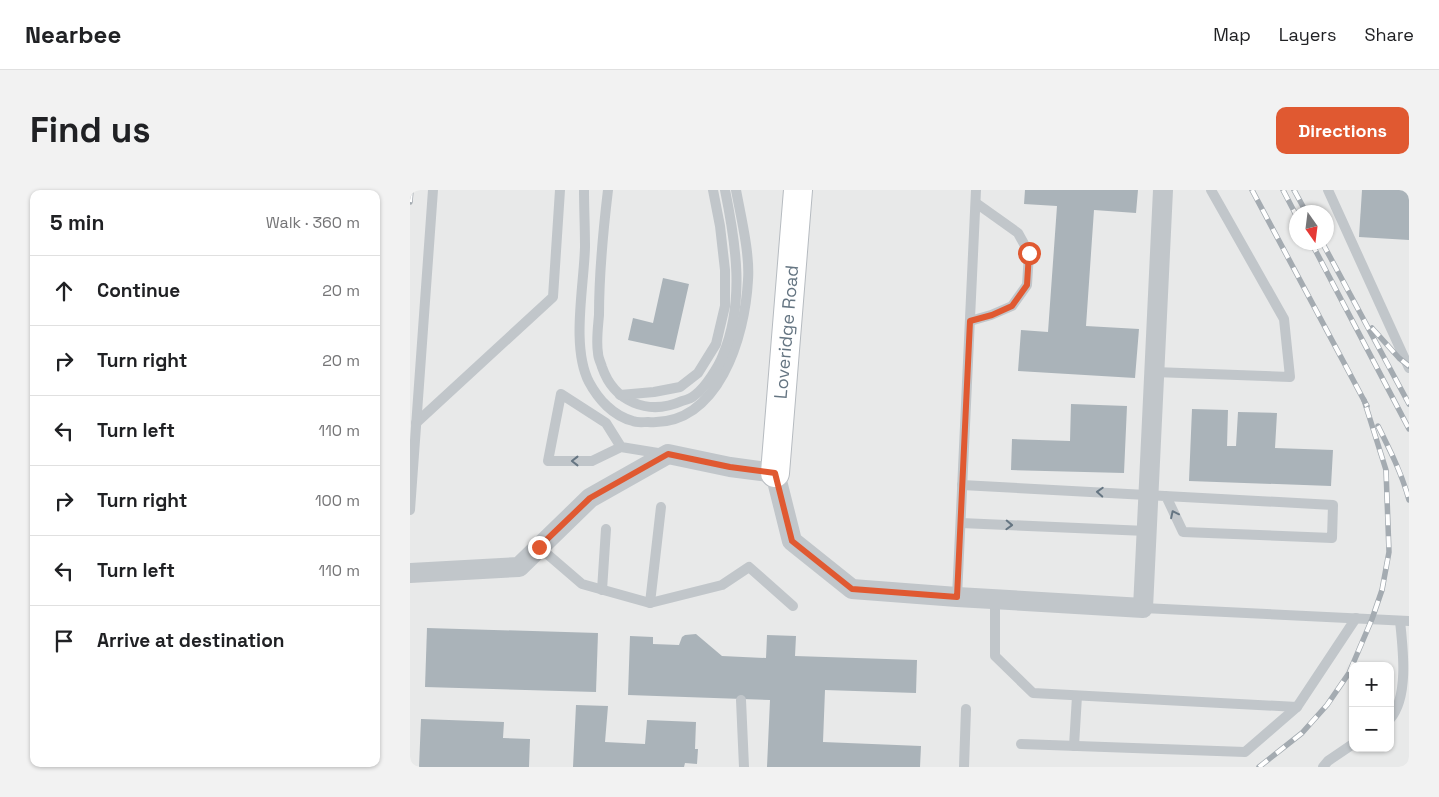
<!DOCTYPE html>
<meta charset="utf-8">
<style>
:root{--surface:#fff;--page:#f2f2f2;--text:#202124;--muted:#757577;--line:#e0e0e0;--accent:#e05931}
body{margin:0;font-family:"Space Grotesk",sans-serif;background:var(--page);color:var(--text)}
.controls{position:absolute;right:15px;bottom:15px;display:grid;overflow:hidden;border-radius:10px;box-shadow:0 1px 4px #0004}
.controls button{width:45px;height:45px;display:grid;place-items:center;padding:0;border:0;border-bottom:1px solid var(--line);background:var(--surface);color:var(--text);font:25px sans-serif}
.compass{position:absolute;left:879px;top:15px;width:45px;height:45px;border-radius:50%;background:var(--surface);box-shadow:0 1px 4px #0004;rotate:166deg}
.stop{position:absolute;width:15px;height:15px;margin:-11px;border:4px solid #e05931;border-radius:50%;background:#fff}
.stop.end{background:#e05931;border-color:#fff;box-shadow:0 1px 5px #0008}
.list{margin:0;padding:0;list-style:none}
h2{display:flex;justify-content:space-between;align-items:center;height:65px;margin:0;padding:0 20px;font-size:21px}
h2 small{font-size:16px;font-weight:400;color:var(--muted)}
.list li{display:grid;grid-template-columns:32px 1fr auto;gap:15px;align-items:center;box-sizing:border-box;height:70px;padding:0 20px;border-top:1px solid var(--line)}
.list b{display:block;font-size:19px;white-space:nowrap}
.list em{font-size:16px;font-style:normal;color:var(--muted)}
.icon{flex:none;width:28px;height:28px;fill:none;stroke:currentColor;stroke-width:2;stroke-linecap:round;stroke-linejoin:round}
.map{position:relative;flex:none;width:999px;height:577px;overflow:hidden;border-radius:10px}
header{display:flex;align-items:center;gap:30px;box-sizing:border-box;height:70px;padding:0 25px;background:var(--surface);border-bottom:1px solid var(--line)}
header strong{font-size:24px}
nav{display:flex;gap:28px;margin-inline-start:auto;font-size:18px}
.intro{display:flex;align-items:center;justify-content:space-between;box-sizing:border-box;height:120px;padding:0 30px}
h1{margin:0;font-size:35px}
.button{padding:12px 22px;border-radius:10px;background:var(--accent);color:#fff;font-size:18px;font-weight:700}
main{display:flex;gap:30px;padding:0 30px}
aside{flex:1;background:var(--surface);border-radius:10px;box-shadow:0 1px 4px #0004}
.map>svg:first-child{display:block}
.built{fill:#e8e9e9;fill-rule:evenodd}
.building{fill:#aab3b9}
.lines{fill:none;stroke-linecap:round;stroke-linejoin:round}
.secondary-casing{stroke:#b6bbc0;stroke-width:30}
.lane{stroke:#c1c6ca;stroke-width:10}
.street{stroke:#c1c6ca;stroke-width:20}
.secondary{stroke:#fff;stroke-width:28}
.rail-casing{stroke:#a4abb1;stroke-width:5.5}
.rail{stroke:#fff;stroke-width:4;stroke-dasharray:11;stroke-linecap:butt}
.oneway{stroke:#657582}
.route{stroke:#e05931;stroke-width:6}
.labels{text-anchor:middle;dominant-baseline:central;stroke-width:5;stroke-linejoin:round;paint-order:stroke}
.street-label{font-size:18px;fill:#657582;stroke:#fff}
</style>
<header>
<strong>Nearbee</strong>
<nav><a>Map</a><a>Layers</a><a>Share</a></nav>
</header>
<div class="intro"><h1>Find us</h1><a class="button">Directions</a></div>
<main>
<aside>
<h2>5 min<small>Walk · 360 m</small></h2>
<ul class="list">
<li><svg class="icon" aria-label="ahead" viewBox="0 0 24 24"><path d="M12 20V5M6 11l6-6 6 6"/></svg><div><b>Continue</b></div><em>20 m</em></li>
<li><svg class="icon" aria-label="right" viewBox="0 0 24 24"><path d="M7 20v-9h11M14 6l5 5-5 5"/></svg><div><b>Turn right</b></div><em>20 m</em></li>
<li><svg class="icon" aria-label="left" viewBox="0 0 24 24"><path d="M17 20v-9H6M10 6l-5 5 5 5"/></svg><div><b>Turn left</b></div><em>110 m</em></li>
<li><svg class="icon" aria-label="right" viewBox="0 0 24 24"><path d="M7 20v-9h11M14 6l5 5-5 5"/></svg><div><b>Turn right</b></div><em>100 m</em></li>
<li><svg class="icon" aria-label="left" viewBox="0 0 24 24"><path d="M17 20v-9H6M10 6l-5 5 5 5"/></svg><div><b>Turn left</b></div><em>110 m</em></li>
<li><svg class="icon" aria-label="arrive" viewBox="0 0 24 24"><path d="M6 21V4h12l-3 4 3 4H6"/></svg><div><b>Arrive at destination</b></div></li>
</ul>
</aside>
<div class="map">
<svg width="999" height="577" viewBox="0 0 999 577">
<rect width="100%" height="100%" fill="#fafaf8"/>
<path class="built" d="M0,0H999V577H0ZM886,22H916V52H886ZM943,476H980V558H943Z"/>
<g class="building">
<polygon points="615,0 728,0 726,23 684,20 676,136 729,139 725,188 608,181 611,140 638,142 647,16 614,14"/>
<polygon points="952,0 999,0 999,50 949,47"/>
<polygon points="253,88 279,94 264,160 218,150 223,128 243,133"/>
<polygon points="661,214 717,216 714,283 601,280 602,249 660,251"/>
<polygon points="782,219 818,220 817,256 826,256 828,222 867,223 865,258 923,260 921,296 779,291"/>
<polygon points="17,438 188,443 186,502 15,497"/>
<polygon points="286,444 312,466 356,468 357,445 386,446 385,466 507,470 506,503 415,500 413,552 511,556 510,577 357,577 360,510 218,505 220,446 243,447 243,454 269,455 272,447 275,445"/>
<polygon points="166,515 198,516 195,552 235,554 237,530 286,532 285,559 288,559 287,574 275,573 274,577 163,577"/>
<polygon points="11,529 94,532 93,548 120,549 119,577 9,577"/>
</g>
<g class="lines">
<defs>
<polyline id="secondary" points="365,283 388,0"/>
</defs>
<use href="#secondary" class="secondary-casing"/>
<g class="lane">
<path d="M174,0C174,19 175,38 175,57C174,96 161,157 179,192C188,209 203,226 223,231C227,233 233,232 238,232C309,237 335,146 338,90C340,64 331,27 326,0"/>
<path d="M198,0C193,42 189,83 189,125C188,137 186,151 188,163C188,168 191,173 192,177C204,212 238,226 272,211C276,210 282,208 285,205C295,198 309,176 313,165C335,112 326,54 315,0"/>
<polyline points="918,0 999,178"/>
<polyline points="560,131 581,125 602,116 617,95 619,63 608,43 566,13"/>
<polyline points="744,182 880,187 874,129 801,0"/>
<polyline points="210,205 244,202 270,197 288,183 306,154 315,116 315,80 310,36 303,0"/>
<polyline points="6,233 143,107 150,0"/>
<polyline points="211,257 196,233 151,204 138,271 182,271 211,257 254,264"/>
<polyline points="552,295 923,315 922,348 773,342 756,306"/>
<polyline points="0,320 23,0"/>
<polyline points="551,333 736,341"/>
<polyline points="129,357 172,394 240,413 312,395 339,377 383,416"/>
<polyline points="192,400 196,339"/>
<polyline points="547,407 566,0"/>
<polyline points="585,409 585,466 623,503 887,517 946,428"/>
<polyline points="240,413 251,317"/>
<polyline points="733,418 999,431"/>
<polyline points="331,510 334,577"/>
<path d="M980,529C999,507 993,459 990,431"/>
<polyline points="611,554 835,562 887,517"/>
<polyline points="664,556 667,506"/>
<polyline points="554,577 556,519"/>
<polyline points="913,577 918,571 943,554"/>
</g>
<polyline class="street" points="0,383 109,377 180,308 258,264 320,277 365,283 382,351 442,399 547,407 733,418 753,0"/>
<use href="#secondary" class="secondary"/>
<defs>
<g id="rail">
<polyline points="842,0 957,216"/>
<polyline points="873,0 886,25"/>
<polyline points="884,0 896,22"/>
<polyline points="0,12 1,0"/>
<polyline points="901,52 999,239"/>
<polyline points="912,52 999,214"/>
<polyline points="962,138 989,168 999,176"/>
<path d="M968,236C980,260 992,284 999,310"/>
<polyline points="849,577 892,543 917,515 939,483 962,429 972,400 979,362 976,280 954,210"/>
</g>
</defs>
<use href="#rail" class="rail-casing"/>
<use href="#rail" class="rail"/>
</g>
<defs><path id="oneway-chevron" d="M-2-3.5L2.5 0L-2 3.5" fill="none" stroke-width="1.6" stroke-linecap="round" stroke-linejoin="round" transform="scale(1.25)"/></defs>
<g class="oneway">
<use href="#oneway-chevron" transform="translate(165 271) rotate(-180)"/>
<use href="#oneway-chevron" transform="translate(690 302) rotate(-177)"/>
<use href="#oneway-chevron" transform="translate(764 324) rotate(-116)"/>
<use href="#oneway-chevron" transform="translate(599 335) rotate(2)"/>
</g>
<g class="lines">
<polyline class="route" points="129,357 180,308 258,264 320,277 365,283 382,351 442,399 547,407 560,131 582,125 602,116 617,95 619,63"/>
</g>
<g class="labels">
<g class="street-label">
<text transform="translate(376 142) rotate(-85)">Loveridge Road</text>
</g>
</g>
</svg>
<div class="controls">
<button>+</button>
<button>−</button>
</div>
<svg class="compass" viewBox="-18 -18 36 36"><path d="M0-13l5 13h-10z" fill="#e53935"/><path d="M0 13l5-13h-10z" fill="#757577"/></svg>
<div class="stop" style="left:619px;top:63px"></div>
<div class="stop end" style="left:129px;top:357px"></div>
</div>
</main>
